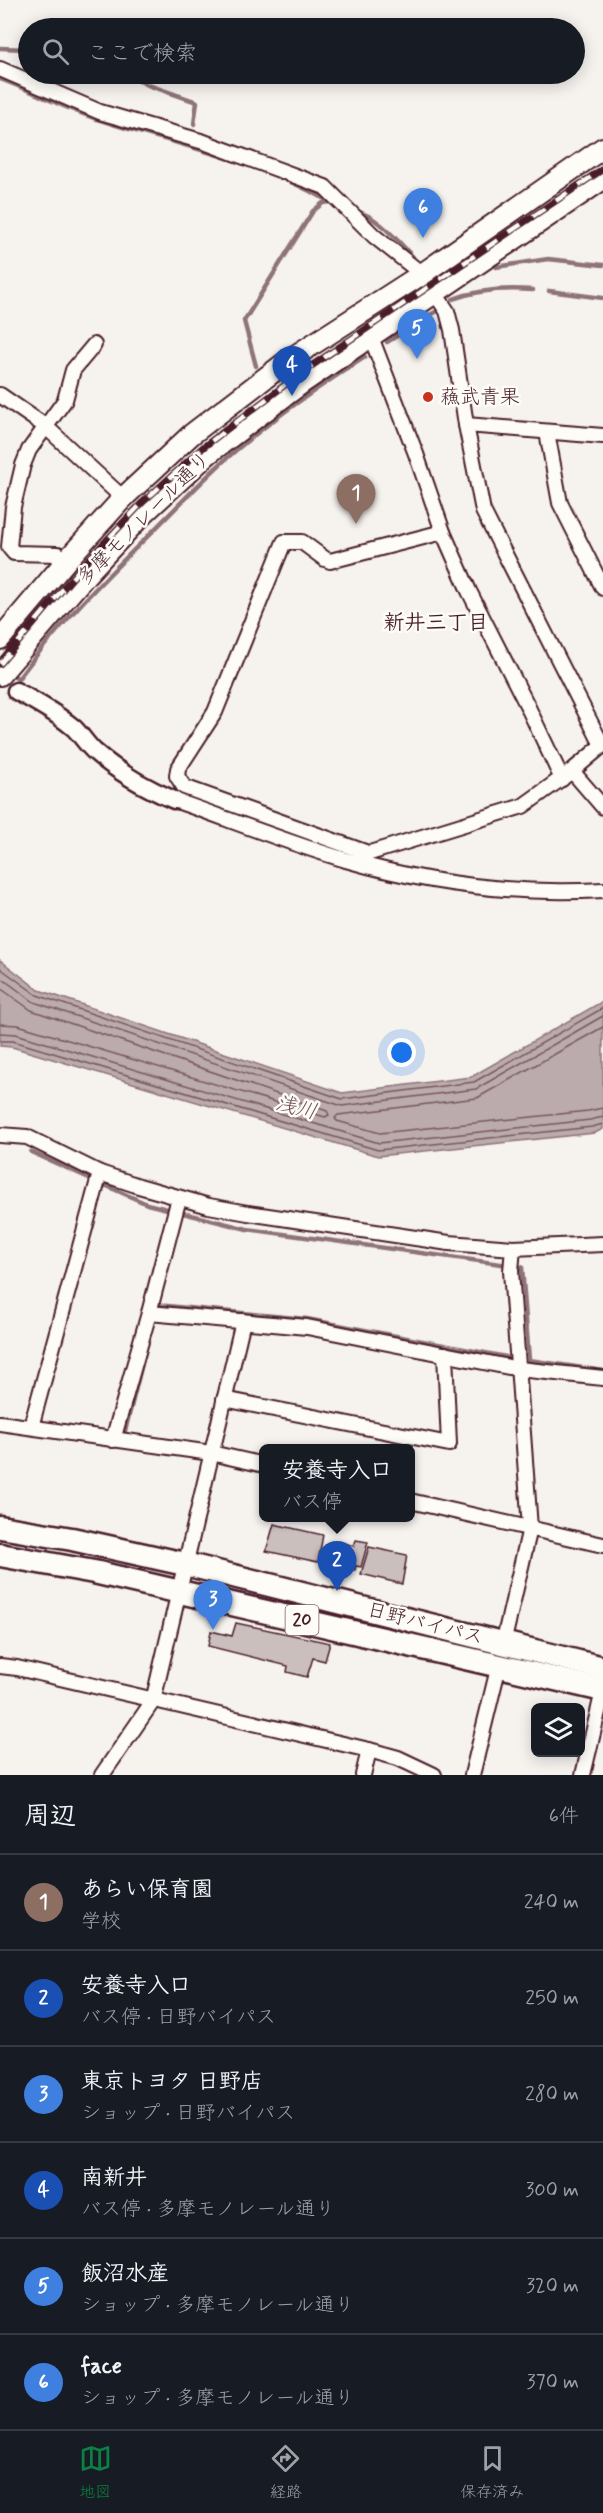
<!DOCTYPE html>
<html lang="ja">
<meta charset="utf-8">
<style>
:root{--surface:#171b24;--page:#20242c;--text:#f1f3f6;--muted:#9ea1a6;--line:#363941;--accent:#0b8043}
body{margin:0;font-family:Mynerve,"Klee One",sans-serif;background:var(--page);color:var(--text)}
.controls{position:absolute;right:18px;bottom:18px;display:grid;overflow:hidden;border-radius:9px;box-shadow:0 3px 15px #0003}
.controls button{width:54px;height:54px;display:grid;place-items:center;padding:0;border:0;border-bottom:2px solid var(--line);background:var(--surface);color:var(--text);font:30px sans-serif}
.you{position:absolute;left:402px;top:1053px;width:21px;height:21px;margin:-15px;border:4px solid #fff;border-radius:50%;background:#1a73e8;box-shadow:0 0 0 9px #1a73e833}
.badge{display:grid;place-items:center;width:39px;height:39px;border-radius:50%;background:var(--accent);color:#fff;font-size:20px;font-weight:700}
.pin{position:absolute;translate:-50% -50px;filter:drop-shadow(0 2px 3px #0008)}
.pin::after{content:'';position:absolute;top:32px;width:21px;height:18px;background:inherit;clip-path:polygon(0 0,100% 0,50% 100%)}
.popup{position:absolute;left:259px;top:1444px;width:156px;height:78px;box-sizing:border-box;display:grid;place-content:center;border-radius:9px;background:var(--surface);filter:drop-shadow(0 2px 4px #0005);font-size:20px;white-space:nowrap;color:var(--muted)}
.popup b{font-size:22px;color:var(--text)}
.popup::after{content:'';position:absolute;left:50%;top:100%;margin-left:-12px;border:12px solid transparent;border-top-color:var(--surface)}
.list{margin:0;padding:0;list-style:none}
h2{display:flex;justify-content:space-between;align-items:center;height:78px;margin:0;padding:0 24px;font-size:26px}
h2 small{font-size:20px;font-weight:400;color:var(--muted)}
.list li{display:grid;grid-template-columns:39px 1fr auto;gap:18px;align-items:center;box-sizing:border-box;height:96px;padding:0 24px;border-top:2px solid var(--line)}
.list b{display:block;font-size:22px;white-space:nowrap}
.list p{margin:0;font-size:20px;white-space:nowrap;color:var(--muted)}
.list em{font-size:20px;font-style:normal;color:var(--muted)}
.icon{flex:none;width:33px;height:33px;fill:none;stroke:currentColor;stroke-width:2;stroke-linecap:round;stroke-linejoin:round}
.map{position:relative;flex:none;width:603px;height:1775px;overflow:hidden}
.search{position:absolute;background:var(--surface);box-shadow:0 3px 15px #0003;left:18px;right:18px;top:18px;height:66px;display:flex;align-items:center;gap:15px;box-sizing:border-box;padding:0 21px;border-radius:33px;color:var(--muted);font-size:22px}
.sheet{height:654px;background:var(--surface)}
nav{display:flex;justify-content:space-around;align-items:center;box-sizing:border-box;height:84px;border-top:2px solid var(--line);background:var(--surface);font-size:16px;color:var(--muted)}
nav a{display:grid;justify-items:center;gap:3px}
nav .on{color:var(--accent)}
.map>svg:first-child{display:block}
.water{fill:#bbabac;stroke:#8e7378;stroke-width:1.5}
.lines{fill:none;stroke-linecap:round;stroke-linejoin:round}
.shore{stroke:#77575f;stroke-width:1.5}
.stream{stroke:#8e7378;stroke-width:4.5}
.building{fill:#cbbfbe;stroke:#4a1f2b;stroke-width:1.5}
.minor-casing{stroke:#4a1f2b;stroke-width:18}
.tertiary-casing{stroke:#4a1f2b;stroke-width:21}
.secondary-casing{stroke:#4a1f2b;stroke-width:24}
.trunk-casing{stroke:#4a1f2b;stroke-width:27}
.minor{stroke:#fdfcf7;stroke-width:14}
.tertiary{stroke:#fdfcf7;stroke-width:16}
.secondary{stroke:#fdfcf7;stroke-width:20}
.trunk{stroke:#fdfcf7;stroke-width:22}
.rail-casing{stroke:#4a1f2b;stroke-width:7}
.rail{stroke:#fdfcf7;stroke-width:4.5;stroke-dasharray:14;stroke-linecap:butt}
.poi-dot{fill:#c8321e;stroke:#fdfcf7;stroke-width:2}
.labels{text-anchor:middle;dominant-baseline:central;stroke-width:5;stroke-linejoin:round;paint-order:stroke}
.shield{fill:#fdfcf7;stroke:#806168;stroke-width:1.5}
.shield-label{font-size:18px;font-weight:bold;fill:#4a1f2b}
.poi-label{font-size:20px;fill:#4a1f2b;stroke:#fdfcf7;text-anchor:start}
.street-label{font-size:20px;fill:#4a1f2b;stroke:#fdfcf7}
.neighbourhood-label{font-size:21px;font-weight:bold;fill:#4a1f2b;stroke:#fdfcf7}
.water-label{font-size:21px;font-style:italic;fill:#725058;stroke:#fdfcf7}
</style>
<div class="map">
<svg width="603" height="1775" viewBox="0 0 603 1775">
<rect width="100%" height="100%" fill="#f6f3ef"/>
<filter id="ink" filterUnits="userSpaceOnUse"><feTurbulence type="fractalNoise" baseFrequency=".0167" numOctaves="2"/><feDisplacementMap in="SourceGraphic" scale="12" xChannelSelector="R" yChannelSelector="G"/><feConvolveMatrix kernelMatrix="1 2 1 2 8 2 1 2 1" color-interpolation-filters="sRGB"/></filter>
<g filter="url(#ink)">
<polygon class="water" points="0,960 39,990 342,1093 471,1077 603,1001 603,1129 595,1133 378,1156 12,1047 0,1046"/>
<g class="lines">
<g class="shore">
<polyline points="0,968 37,995 342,1099 474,1082 603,1008"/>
<polyline points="0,977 34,1002 342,1106 476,1089 603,1016"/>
<polyline points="0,988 31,1010 327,1111 329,1115 325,1117 18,1025 0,1024"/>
<polyline points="603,1027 477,1098 338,1115 335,1118 337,1121 380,1133 588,1111 603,1108"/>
<polyline points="0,1033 16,1034 379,1143 590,1120 603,1117"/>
<polyline points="0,1041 13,1041 378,1150 592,1127 603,1124"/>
</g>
<g class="stream">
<polyline points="0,48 28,49"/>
<polyline points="127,74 148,85 197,102 194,124"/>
<path d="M0,79C33,91 64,108 97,119C177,145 261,161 334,204"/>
<path d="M353,210C378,216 396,239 413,257"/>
<polyline points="496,267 548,259 603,265"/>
<polyline points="549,291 603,298"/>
<path d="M453,299C477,290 507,288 533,290"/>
<polyline points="387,342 437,311"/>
<polyline points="256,366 244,321 313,211 323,203 331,202"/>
<path d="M16,677L18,679C56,628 101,582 147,537C170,514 192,491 215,469C261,426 313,390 365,357"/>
<polyline points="31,1152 147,1204 247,1229 522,1267 529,1360 603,1371"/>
<polyline points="157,1305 307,1319 506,1357"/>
<polyline points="125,1431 148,1340"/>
</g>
</g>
<g class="building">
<polygon points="274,1524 323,1535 318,1562 266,1551"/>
<polygon points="356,1540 368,1542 361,1567 356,1566 355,1570 334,1566 340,1542 354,1546"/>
<polygon points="369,1547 407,1555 402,1584 361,1574"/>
<polygon points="236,1623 330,1643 325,1661 313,1658 307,1677 287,1672 288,1666 208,1646 211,1631 232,1636"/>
</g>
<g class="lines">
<defs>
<g id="minor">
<polyline points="0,69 100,112 204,142 325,187 374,236 422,274 447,311 452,330 466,425 483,511 602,745"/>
<polyline points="371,337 416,454 443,532 469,591 526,703 562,779"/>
<polyline points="0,395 45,426 123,498"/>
<polyline points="466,425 603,436"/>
<polyline points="547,432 560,503 603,588"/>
<polyline points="66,561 58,554 14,553 9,547 13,507 23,465 29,450 65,400 73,370 94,345"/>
<polyline points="572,771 603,807"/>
<path d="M174,800C231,820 288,843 346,860C429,884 516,895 603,890"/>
<polyline points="368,853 184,787 177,776 178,769 215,712 284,542 302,542 325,559 330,561 443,532"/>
<polyline points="360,856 523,806 572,771 603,745"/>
<polyline points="0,1135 27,1137 100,1173 139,1186 209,1206 248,1213 449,1243 513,1248 603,1244"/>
<polyline points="179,1198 149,1313 307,1327 519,1369 603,1378"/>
<polyline points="224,1399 449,1444 445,1354"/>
<polyline points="0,1423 211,1453 264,1465"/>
<polyline points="31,1427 100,1173"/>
<polyline points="113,1440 149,1313"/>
<polyline points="410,1501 603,1545"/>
<polyline points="503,1644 530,1528 511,1271 513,1248"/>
<polyline points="0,1666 17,1668 369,1750"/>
<polyline points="102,1775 153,1701 243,1321"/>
<polyline points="363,1775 369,1750 398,1758 434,1775"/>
<polyline points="472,1775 499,1665"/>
<polyline points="583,1775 603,1691"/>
</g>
<path id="tertiary" d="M16,691C36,702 56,713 74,728C82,736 87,745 95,752C118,772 146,788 174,800"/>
<g id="secondary">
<polyline points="0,639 66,561 123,498 192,434 290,359 422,274 603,148"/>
<polyline points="0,675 86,575 142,515 208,454 302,383 603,179"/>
</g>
<g id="trunk">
<polyline points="0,1527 72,1539 185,1564 603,1668"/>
<polyline points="0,1555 94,1572 603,1690"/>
</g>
</defs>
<use href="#minor" class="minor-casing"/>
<use href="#tertiary" class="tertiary-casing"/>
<use href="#secondary" class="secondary-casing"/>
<use href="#trunk" class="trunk-casing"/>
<use href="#minor" class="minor"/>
<use href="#tertiary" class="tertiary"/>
<use href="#secondary" class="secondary"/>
<use href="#trunk" class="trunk"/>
<defs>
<polyline id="rail" points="0,664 79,570 142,503 205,446 298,375 603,169"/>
</defs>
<use href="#rail" class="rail-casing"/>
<use href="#rail" class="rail"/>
</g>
</g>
<circle class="poi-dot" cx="428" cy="397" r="6"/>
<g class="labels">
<rect class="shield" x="285.5" y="1605" width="33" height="30" rx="4.5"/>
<g class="shield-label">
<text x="302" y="1620">20</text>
</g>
<g class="poi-label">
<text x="440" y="397">蘓武青果</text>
</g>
<g class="street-label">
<text transform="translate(144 519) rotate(-45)">多摩モノレール通り</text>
<text transform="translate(425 1624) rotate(14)">日野バイパス</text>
</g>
<g class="neighbourhood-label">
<text x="436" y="623">新井三丁目</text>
</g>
<g class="water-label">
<text transform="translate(296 1108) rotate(14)">浅川</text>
</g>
</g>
</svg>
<div class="controls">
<button><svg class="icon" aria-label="layers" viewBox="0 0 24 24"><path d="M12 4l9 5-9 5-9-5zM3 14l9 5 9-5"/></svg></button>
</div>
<div class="you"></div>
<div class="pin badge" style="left:356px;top:524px;background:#8d6e63">1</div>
<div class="pin badge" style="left:337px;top:1591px;background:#1a4fb4">2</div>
<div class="popup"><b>安養寺入口</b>バス停</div>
<div class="pin badge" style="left:213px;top:1630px;background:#3f7fe0">3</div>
<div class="pin badge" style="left:292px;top:396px;background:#1a4fb4">4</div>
<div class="pin badge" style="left:417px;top:359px;background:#3f7fe0">5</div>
<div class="pin badge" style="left:423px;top:238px;background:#3f7fe0">6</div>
<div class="search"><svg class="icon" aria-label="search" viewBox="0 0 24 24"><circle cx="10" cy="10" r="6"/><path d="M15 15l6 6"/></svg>ここで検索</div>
</div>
<section class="sheet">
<h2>周辺<small>6件</small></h2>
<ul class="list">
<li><span class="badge" style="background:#8d6e63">1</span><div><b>あらい保育園</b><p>学校</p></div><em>240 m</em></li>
<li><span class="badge" style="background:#1a4fb4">2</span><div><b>安養寺入口</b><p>バス停 · 日野バイパス</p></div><em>250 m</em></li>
<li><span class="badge" style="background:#3f7fe0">3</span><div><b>東京トヨタ 日野店</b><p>ショップ · 日野バイパス</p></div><em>280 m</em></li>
<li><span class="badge" style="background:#1a4fb4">4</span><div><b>南新井</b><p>バス停 · 多摩モノレール通り</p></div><em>300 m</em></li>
<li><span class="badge" style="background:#3f7fe0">5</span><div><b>飯沼水産</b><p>ショップ · 多摩モノレール通り</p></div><em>320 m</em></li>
<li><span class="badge" style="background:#3f7fe0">6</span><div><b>face</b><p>ショップ · 多摩モノレール通り</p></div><em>370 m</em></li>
</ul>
</section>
<nav>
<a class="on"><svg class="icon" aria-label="map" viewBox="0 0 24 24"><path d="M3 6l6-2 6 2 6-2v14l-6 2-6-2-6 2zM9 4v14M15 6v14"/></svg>地図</a>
<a><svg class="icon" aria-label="directions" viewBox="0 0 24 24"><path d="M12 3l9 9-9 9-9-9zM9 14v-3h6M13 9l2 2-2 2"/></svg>経路</a>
<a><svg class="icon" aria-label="saved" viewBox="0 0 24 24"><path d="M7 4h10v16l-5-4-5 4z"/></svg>保存済み</a>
</nav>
